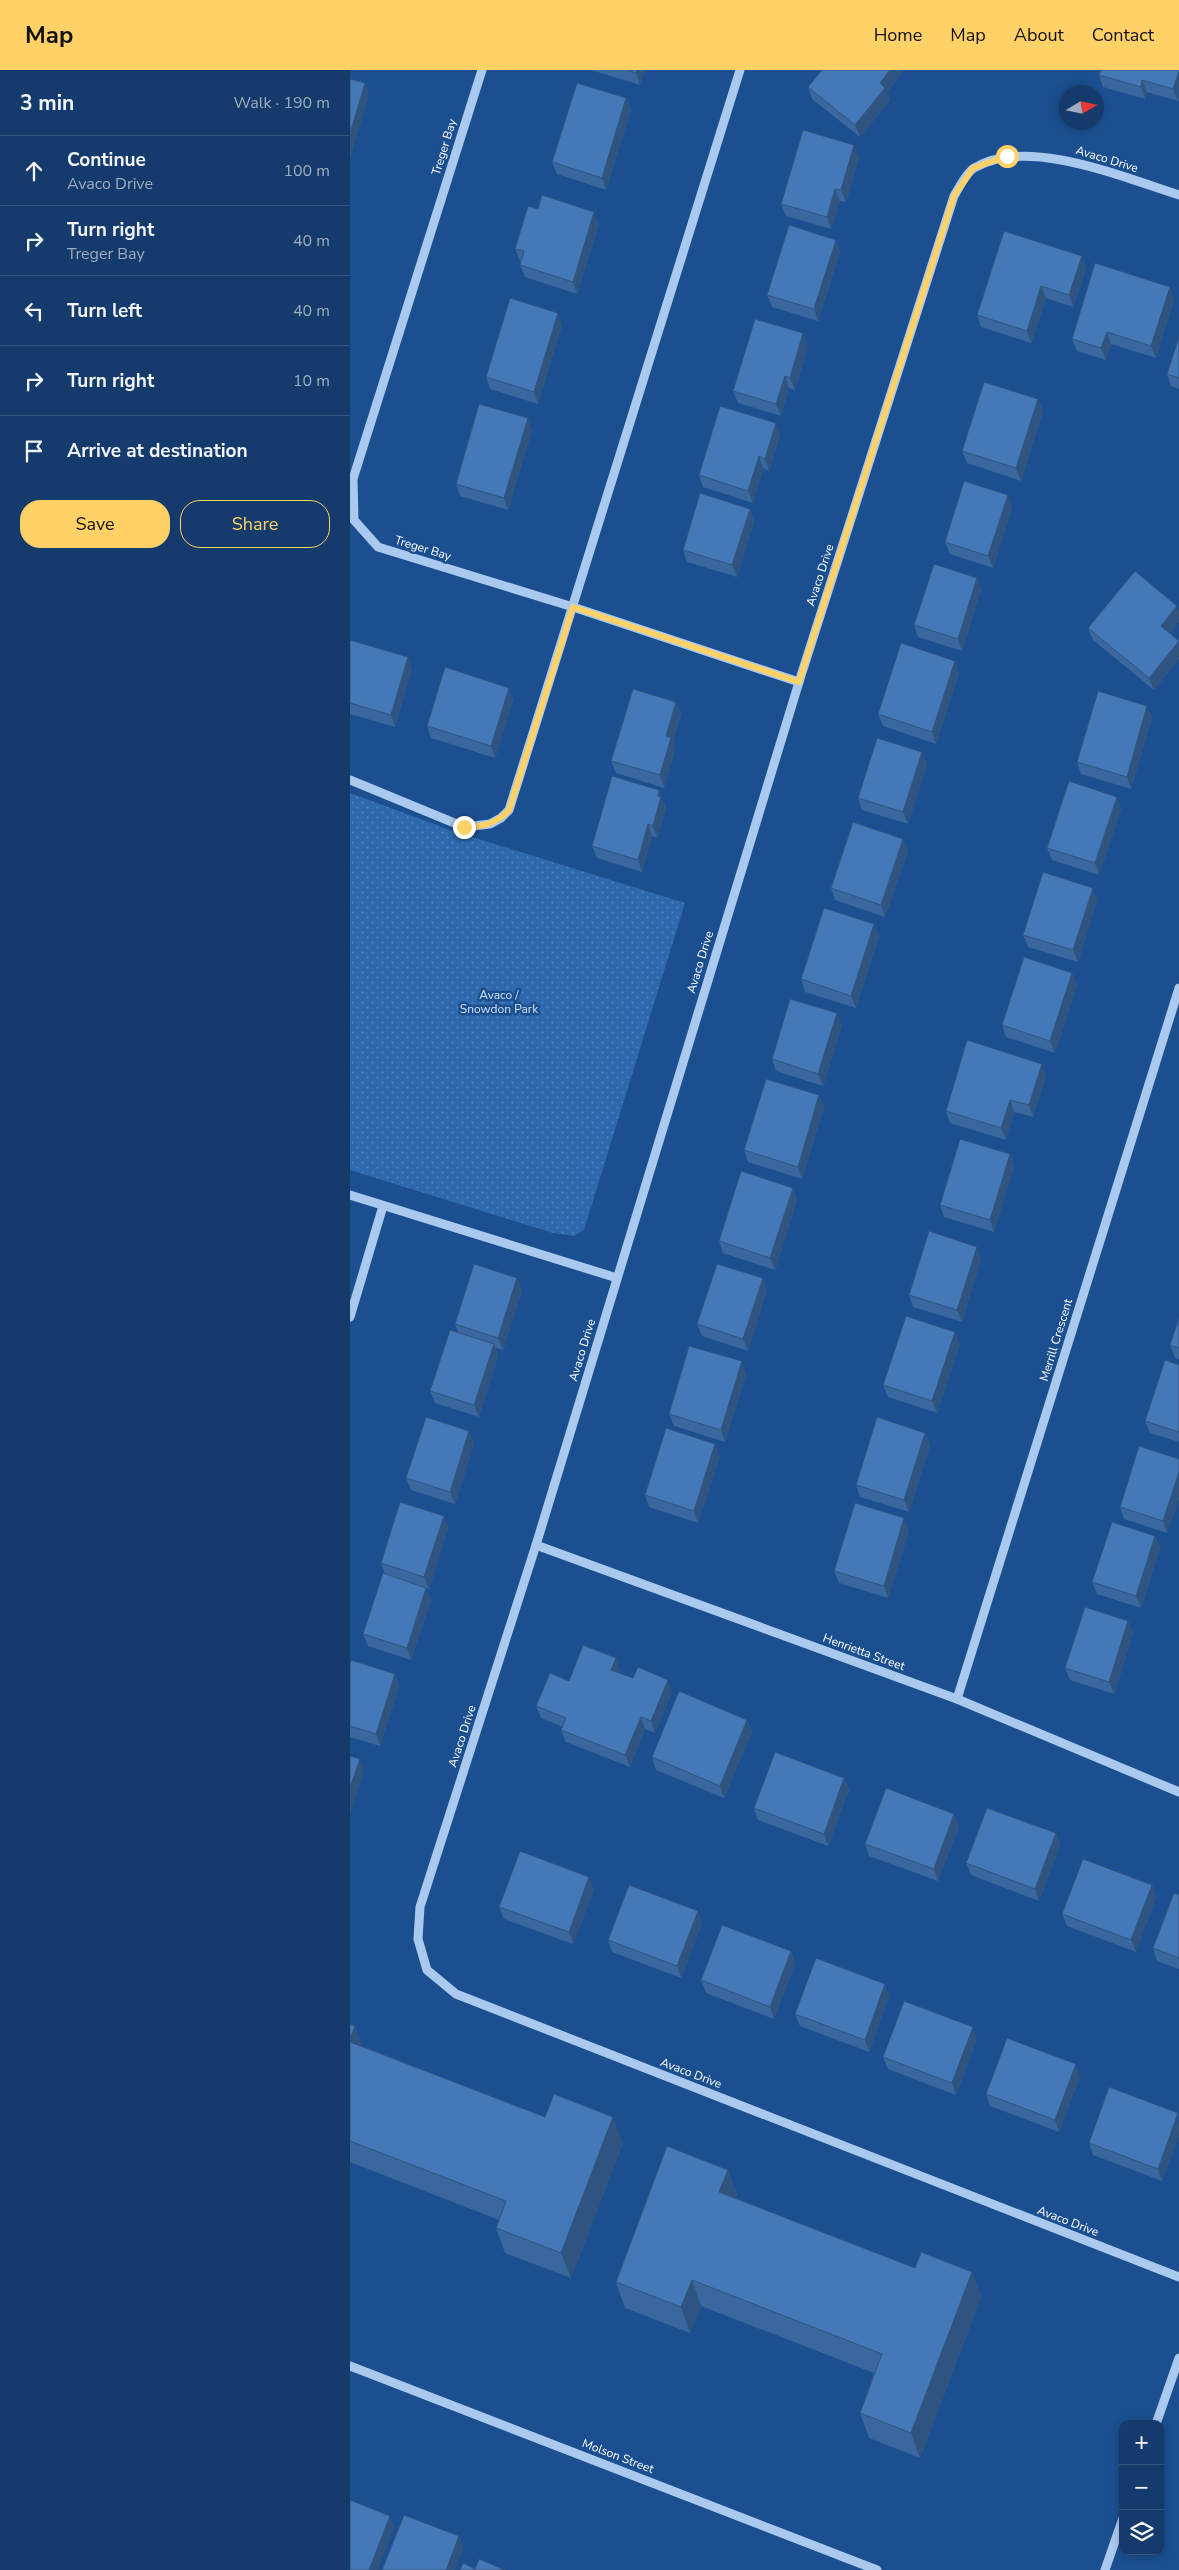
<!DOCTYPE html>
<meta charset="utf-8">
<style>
:root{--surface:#143b6b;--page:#1d4271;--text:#f1f3f6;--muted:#9dadc1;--line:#33557e;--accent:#ffd166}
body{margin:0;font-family:"Nunito Sans",sans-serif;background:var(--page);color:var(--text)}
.controls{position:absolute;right:15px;bottom:15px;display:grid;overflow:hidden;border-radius:10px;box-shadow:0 2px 8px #0003}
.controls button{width:45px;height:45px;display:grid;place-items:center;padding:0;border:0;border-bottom:1px solid var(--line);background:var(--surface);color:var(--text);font:25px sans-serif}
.compass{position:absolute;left:709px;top:15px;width:45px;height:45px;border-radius:50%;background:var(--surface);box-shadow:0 2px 8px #0003;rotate:80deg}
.stop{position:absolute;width:15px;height:15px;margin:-11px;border:4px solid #ffd166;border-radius:50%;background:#fff}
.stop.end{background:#ffd166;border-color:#fff;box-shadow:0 1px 5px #0008}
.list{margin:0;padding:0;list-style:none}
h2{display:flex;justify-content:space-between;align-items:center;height:65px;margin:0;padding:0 20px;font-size:21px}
h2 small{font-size:16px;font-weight:400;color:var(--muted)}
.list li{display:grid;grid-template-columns:32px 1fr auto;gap:15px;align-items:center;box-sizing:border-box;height:70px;padding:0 20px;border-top:1px solid var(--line)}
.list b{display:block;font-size:19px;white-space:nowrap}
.list p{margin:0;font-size:16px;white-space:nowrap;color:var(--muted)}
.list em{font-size:16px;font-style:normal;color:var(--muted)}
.actions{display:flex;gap:10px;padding:15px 20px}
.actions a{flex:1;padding:11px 0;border:1px solid var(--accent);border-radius:20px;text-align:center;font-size:18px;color:var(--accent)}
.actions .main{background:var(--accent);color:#111}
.icon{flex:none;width:28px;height:28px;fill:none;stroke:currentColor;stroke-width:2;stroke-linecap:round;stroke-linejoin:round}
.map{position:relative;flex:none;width:829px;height:2500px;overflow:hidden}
header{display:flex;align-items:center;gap:30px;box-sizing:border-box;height:70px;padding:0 25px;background:var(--accent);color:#111}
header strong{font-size:24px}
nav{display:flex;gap:28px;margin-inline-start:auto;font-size:18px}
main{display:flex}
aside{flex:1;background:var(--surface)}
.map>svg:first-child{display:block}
.park{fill:url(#park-dots)}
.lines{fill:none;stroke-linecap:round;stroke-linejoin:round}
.minor{stroke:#a9c9ee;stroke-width:9}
.wall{fill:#3a679d}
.shaded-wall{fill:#305480}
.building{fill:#4478b7;stroke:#305480}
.route{stroke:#ffd166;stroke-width:6}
.labels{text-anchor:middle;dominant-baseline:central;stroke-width:5;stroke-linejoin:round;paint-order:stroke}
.street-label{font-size:12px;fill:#fff;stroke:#1b4f8f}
.park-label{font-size:12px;fill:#cfe3fa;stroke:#1b4f8f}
</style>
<header>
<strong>Map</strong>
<nav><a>Home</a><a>Map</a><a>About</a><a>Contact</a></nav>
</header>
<main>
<aside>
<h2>3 min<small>Walk · 190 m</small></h2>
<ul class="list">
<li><svg class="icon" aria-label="ahead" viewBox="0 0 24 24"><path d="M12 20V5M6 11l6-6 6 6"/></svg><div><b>Continue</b><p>Avaco Drive</p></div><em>100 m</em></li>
<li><svg class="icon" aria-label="right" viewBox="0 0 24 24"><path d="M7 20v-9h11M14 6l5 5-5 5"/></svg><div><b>Turn right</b><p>Treger Bay</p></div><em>40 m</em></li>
<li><svg class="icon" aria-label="left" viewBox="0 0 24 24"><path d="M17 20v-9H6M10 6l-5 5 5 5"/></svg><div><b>Turn left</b></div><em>40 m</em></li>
<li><svg class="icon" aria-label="right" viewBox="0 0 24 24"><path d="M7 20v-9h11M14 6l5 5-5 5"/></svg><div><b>Turn right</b></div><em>10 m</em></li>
<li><svg class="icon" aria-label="arrive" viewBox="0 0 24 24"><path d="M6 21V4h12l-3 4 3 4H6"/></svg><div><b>Arrive at destination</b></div></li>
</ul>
<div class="actions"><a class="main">Save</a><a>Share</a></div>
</aside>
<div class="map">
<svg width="829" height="2500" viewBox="0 0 829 2500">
<defs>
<pattern id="park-dots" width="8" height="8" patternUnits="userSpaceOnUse" patternTransform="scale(1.25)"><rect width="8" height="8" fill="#2e69ad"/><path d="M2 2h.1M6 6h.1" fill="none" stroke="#4d80b9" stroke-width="1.8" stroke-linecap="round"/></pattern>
</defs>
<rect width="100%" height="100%" fill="#1b4f8f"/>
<polygon class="park" points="0,723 103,761 335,833 234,1160 224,1166 203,1163 0,1100"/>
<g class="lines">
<g class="minor">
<polyline points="132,0 3,409 4,450 28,477 223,537 449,612"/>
<path d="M829,125C775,108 677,66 624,98C616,103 609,118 604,126L449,612L186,1475L70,1837L68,1869L77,1900L106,1924L829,2207"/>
<polyline points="0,710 114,757 140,754 151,748 159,740 390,0"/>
<polyline points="0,1125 267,1208"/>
<polyline points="0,1247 33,1136"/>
<polyline points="186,1475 607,1629 829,1722"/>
<polyline points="607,1629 829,918"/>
<polyline points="0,2296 527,2500"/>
<polyline points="806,2354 829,2288"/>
<polyline points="755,2500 773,2448"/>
</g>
</g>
<g class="wall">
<polygon points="241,0 295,0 290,15"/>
<polygon points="472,0 551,0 552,2 537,22 540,30 510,67 462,29 458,17"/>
<polygon points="829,0 829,28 828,31 797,22 795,29 753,17 749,5"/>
<polygon points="276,28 281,40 256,120 207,104 202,92"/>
<polygon points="509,87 496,132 490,131 481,159 436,146 431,134"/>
<polygon points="249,154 227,224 175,207 170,195 171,191 170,191 165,179"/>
<polygon points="486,170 490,182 468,251 422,237 417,225"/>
<polygon points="732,186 736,198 723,237 696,228 681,273 631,257 627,245"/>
<polygon points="824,229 806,288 761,274 756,290 727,281 722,269"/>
<polygon points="212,255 188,334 140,319 136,307"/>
<polygon points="829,267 829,319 821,316 817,304"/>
<polygon points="458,276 445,320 439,318 431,346 388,333 383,321"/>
<polygon points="688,329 693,341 671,411 617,393 612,381"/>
<polygon points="182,360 158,440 110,426 106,414"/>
<polygon points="430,365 419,401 413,398 403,433 353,417 349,405"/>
<polygon points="662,438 643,498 600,484 595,472"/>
<polygon points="400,439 404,451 387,507 337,492 333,480"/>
<polygon points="627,508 631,520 612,581 568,567 564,555"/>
<polygon points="829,552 820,563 829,571 829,588 804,620 743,570 738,558"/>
<polygon points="0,570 62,599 45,657 0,644"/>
<polygon points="609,603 586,674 533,656 528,644"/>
<polygon points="159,618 163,630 145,688 81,668 77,656"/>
<polygon points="326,632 331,644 323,672 325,680 314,718 266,703 261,691"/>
<polygon points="797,636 802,648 781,719 731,704 727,692"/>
<polygon points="572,682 577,694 558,754 512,740 508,728"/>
<polygon points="314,732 316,739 307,768 302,766 292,802 247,788 242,776"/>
<polygon points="771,739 749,805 702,790 697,778"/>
<polygon points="558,781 535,847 485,830 481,818"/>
<polygon points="747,830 728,892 678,877 673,865"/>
<polygon points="524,854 529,866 506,938 455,922 451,909"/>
<polygon points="722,903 727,915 705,983 656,967 652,955"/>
<polygon points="492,955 473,1016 426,1001 422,989"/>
<polygon points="696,1006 683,1047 664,1042 656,1070 600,1053 596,1041"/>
<polygon points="469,1025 474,1037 452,1109 398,1092 394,1080"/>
<polygon points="660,1084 664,1096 644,1162 594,1147 590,1135"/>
<polygon points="443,1118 447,1130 425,1200 373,1183 369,1171"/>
<polygon points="631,1189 612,1252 563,1237 559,1225"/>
<polygon points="172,1220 153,1280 145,1278 148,1286 129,1347 85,1333 80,1321 108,1263 105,1254"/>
<polygon points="417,1220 398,1281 352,1266 347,1254"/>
<polygon points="829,1248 829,1289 825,1288 820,1275"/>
<polygon points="610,1274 587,1343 538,1327 533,1315"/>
<polygon points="829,1295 829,1372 800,1363 795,1351"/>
<polygon points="396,1304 375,1372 324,1356 319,1344"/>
<polygon points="575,1363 580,1375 559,1442 510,1427 506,1415"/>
<polygon points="124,1373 105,1434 61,1420 56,1408"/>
<polygon points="370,1386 348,1453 299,1437 295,1425"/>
<polygon points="829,1389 829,1428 817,1463 774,1449 770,1437"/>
<polygon points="94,1446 98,1458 79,1519 76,1518 81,1530 61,1590 18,1576 13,1564 35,1504 31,1493"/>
<polygon points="559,1461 538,1528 489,1513 484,1501"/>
<polygon points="805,1466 810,1478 791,1538 747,1524 742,1512"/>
<polygon points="778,1551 783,1563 764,1624 720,1610 715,1598"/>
<polygon points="0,1593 45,1604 49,1616 30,1676 0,1667"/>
<polygon points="270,1600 269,1603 322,1622 305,1663 295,1659 280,1697 216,1672 211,1660 213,1657 191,1648 186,1636 219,1611"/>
<polygon points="397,1650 402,1662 374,1728 306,1700 302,1687"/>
<polygon points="494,1708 499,1720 478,1776 408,1750 404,1738"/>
<polygon points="609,1756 588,1811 519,1786 515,1774"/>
<polygon points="706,1763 710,1775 689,1831 621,1805 616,1793"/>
<polygon points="802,1815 806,1827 786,1882 717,1856 712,1844"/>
<polygon points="244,1819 223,1874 154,1849 149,1837"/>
<polygon points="829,1825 829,1899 807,1891 803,1878"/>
<polygon points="348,1841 352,1853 331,1908 262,1882 258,1870"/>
<polygon points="441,1881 445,1893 424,1949 356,1923 351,1910"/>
<polygon points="539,1926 519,1982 450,1956 445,1944"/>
<polygon points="0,1954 12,1976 195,2047 273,2073 221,2208 155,2183 146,2158 149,2150 0,2092"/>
<polygon points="627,1969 606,2025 538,1999 533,1987"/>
<polygon points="730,2007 709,2062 640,2036 636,2024"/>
<polygon points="828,2043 829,2065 812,2111 743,2085 739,2073"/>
<polygon points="378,2100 387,2125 385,2128 565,2198 622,2202 631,2227 570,2388 519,2368 510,2343 524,2303 351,2236 340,2263 275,2238 266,2212"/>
</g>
<g class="shaded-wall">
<polygon points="287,0 295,0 290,15 286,3"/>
<polygon points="540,0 551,0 552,2 537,22 540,30 510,67 505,55 530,13"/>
<polygon points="829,1 829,28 828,31 823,19"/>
<polygon points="792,10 797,22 795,29 791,17"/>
<polygon points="15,13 19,25 0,89 0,64"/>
<polygon points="276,28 281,40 256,120 252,108"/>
<polygon points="504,75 509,87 496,132 491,120"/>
<polygon points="485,119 490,131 481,159 477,147"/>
<polygon points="244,142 249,154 227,224 223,212"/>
<polygon points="486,170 490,182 468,251 464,239"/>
<polygon points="732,186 736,198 723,237 719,225"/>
<polygon points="691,216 696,228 681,273 677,261"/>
<polygon points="820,217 824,229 806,288 801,276"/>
<polygon points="208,243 212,255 188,334 184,322"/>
<polygon points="757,262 761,274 756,290 751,278"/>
<polygon points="453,263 458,276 445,320 440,308"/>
<polygon points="435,306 439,318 431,346 426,334"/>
<polygon points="688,329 693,341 671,411 666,398"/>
<polygon points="178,348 182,360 158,440 154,428"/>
<polygon points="426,353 430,365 419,401 415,389"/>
<polygon points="409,386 413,398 403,433 398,421"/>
<polygon points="658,425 662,438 643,498 638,486"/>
<polygon points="400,439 404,451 387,507 382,495"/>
<polygon points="627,508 631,520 612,581 608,569"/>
<polygon points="827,536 829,541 829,552 816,568 811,556"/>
<polygon points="829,571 829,588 804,620 799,608"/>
<polygon points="58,587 62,599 45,657 41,645"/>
<polygon points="605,591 609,603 586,674 582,662"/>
<polygon points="159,618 163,630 145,688 141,676"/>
<polygon points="326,632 331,644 323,672 325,680 314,718 310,705 316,666"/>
<polygon points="797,636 802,648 781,719 777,707"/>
<polygon points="572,682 577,694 558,754 553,742"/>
<polygon points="309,720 316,739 307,768 303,756"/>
<polygon points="767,727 771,739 749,805 745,793"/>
<polygon points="298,754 302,766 292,802 288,790"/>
<polygon points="553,769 558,781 535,847 531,835"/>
<polygon points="743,818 747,830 728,892 723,880"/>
<polygon points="524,854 529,866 506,938 501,926"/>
<polygon points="722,903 727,915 705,983 700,971"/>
<polygon points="487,943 492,955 473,1016 468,1004"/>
<polygon points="692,994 696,1006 683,1047 679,1035"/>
<polygon points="469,1025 474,1037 452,1109 448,1097"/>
<polygon points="660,1030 664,1042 656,1070 651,1058"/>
<polygon points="660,1084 664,1096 644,1162 640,1150"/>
<polygon points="443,1118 447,1130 425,1200 420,1188"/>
<polygon points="627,1177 631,1189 612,1252 607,1240"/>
<polygon points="167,1208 172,1220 153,1280 148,1268"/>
<polygon points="413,1208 417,1220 398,1281 393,1269"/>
<polygon points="605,1262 610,1274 587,1343 582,1331"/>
<polygon points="144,1274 148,1286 129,1347 124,1335"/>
<polygon points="392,1291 396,1304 375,1372 371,1360"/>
<polygon points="119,1361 124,1373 105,1434 100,1422"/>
<polygon points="575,1363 580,1375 559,1442 554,1430"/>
<polygon points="365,1374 370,1386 348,1453 344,1441"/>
<polygon points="829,1402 829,1428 817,1463 813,1451"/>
<polygon points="94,1446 98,1458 79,1519 74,1507"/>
<polygon points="554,1448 559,1461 538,1528 534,1516"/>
<polygon points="805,1466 810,1478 791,1538 786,1526"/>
<polygon points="76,1518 81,1530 61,1590 57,1578"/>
<polygon points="778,1551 783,1563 764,1624 759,1612"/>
<polygon points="266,1588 270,1600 265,1612 261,1600"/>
<polygon points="45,1604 49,1616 30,1676 26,1664"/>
<polygon points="318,1610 322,1622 305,1663 301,1651"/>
<polygon points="291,1647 295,1659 280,1697 275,1685"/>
<polygon points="397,1650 402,1662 374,1728 370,1716"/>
<polygon points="10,1689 14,1701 0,1744 0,1718"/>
<polygon points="494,1708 499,1720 478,1776 474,1764"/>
<polygon points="604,1744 609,1756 588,1811 584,1799"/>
<polygon points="706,1763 710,1775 689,1831 685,1819"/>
<polygon points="239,1807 244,1819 223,1874 219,1862"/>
<polygon points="802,1815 806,1827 786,1882 781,1870"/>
<polygon points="348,1841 352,1853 331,1908 327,1896"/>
<polygon points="441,1881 445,1893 424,1949 420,1937"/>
<polygon points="535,1914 539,1926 519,1982 515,1970"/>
<polygon points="5,1956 14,1981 0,1974 0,1969"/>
<polygon points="623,1957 627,1969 606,2025 602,2013"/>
<polygon points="726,1994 730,2007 709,2062 705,2050"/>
<polygon points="828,2043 829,2065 812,2111 808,2099"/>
<polygon points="263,2047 273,2073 221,2208 211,2183"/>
<polygon points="378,2100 387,2125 378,2147 369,2122"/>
<polygon points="622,2202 631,2227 570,2388 561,2363"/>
<polygon points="342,2210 351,2236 340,2263 331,2237"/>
<polygon points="40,2446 44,2458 28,2500 19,2500"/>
<polygon points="109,2466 114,2478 105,2500 96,2500"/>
</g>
<g class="building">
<polygon points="277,0 287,0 286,3"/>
<polygon points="472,0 540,0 530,13 535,18 505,55 458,17"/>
<polygon points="751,0 829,0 829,1 823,19 792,10 791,17 749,5"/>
<polygon points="0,9 15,13 0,64"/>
<polygon points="227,13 276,28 252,108 202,92"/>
<polygon points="453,60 504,75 491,120 485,119 477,147 431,134"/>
<polygon points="192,125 244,142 223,212 170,195 174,181 165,179 178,136 188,139"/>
<polygon points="439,155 486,170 464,239 417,225"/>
<polygon points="654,161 732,186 719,225 691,216 677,261 627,245"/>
<polygon points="745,193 820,217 801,276 757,262 751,278 722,269"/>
<polygon points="160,228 208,243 184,322 136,307"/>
<polygon points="405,249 453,263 440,308 435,306 426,334 383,321"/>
<polygon points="829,267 829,308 817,304"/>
<polygon points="634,312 688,329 666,398 612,381"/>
<polygon points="129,334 178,348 154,428 106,414"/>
<polygon points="370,336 426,353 415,389 409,386 398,421 349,405"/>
<polygon points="614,411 658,425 638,486 595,472"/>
<polygon points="350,423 400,439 382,495 333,480"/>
<polygon points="584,494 627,508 608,569 564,555"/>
<polygon points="785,501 827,536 811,556 829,571 799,608 738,558"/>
<polygon points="0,570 58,587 41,645 0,633"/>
<polygon points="551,573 605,591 582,662 528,644"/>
<polygon points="95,597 159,618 141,676 77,656"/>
<polygon points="283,619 326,632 316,666 321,668 310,705 261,691"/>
<polygon points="748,621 797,636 777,707 727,692"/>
<polygon points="527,668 572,682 553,742 508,728"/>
<polygon points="262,706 309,720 308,726 311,727 303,756 298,754 288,790 242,776"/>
<polygon points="719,711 767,727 745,793 697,778"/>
<polygon points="503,752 553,769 531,835 481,818"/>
<polygon points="693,802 743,818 723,880 673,865"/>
<polygon points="474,838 524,854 501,926 451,909"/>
<polygon points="674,887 722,903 700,971 652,955"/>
<polygon points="440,929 487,943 468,1004 422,989"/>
<polygon points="617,970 692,994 679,1035 660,1030 651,1058 596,1041"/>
<polygon points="416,1009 469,1025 448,1097 394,1080"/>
<polygon points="610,1069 660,1084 640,1150 590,1135"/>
<polygon points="391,1101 443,1118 420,1188 369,1171"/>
<polygon points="579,1161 627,1177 607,1240 559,1225"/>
<polygon points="124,1194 167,1208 148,1268 105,1254"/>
<polygon points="367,1194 413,1208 393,1269 347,1254"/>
<polygon points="556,1246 605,1262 582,1331 533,1315"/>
<polygon points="829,1248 829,1278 820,1275"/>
<polygon points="100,1260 144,1274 124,1335 80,1321"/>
<polygon points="339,1276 392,1291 371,1360 319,1344"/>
<polygon points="815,1290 829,1295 829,1362 795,1351"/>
<polygon points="76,1347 119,1361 100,1422 56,1408"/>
<polygon points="527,1347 575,1363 554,1430 506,1415"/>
<polygon points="316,1358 365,1374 344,1441 295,1425"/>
<polygon points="789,1376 829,1389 829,1402 813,1451 770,1437"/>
<polygon points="50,1432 94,1446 74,1507 31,1493"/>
<polygon points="505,1433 554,1448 534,1516 484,1501"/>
<polygon points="762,1452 805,1466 786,1526 742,1512"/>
<polygon points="33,1503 76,1518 57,1578 13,1564"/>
<polygon points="735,1537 778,1551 759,1612 715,1598"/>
<polygon points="233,1575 266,1588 261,1600 283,1608 288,1597 318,1610 301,1651 291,1647 275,1685 211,1660 216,1648 186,1636 200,1603 219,1611"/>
<polygon points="1,1590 45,1604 26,1664 0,1656 0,1593"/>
<polygon points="329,1621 397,1650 370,1716 302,1687"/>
<polygon points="425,1682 494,1708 474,1764 404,1738"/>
<polygon points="0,1686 10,1689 0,1718"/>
<polygon points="536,1718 604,1744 584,1799 515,1774"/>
<polygon points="637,1738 706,1763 685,1819 616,1793"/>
<polygon points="170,1781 239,1807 219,1862 149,1837"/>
<polygon points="733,1789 802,1815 781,1870 712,1844"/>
<polygon points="279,1815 348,1841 327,1896 258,1870"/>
<polygon points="824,1823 829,1825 829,1888 803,1878"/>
<polygon points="372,1855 441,1881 420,1937 351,1910"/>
<polygon points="466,1888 535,1914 515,1970 445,1944"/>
<polygon points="554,1931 623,1957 602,2013 533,1987"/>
<polygon points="0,1954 5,1956 0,1969"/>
<polygon points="657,1968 726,1994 705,2050 636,2024"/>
<polygon points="0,1972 195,2047 204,2024 263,2047 211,2183 146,2158 156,2131 0,2071"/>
<polygon points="759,2017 828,2043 808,2099 739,2073"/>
<polygon points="317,2076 378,2100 369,2122 565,2198 571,2182 622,2202 561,2363 510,2343 532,2284 342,2210 331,2237 266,2212"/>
<polygon points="0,2430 40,2446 19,2500 0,2500"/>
<polygon points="54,2445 109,2466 96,2500 32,2500"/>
<polygon points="129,2489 155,2500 110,2500 113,2493 125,2499"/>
</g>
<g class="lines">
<path class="route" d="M114,757C132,757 146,754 159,740L223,537L449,612L604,126L623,98L657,86"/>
</g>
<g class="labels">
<g class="street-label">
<text transform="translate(94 77) rotate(-73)">Treger Bay</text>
<text transform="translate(757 89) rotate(17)">Avaco Drive</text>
<text transform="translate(73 478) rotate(17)">Treger Bay</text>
<text transform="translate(470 505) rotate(-72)">Avaco Drive</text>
<text transform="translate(350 892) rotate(-73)">Avaco Drive</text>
<text transform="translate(706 1270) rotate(-73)">Merrill Crescent</text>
<text transform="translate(232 1280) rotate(-73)">Avaco Drive</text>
<text transform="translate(514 1582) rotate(20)">Henrietta Street</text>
<text transform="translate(112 1666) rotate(-72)">Avaco Drive</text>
<text transform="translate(341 2003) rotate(21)">Avaco Drive</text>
<text transform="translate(718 2151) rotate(21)">Avaco Drive</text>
<text transform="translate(268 2386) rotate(21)">Molson Street</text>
</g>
<g class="park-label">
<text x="149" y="925">Avaco /<tspan x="149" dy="14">Snowdon Park</tspan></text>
</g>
</g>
</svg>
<div class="controls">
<button>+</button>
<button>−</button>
<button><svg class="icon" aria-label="layers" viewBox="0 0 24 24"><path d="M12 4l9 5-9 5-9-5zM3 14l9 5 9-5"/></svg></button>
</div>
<svg class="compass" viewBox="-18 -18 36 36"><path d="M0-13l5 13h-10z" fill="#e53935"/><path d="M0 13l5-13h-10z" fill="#9dadc1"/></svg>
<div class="stop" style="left:657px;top:86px"></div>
<div class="stop end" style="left:114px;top:757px"></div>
</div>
</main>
